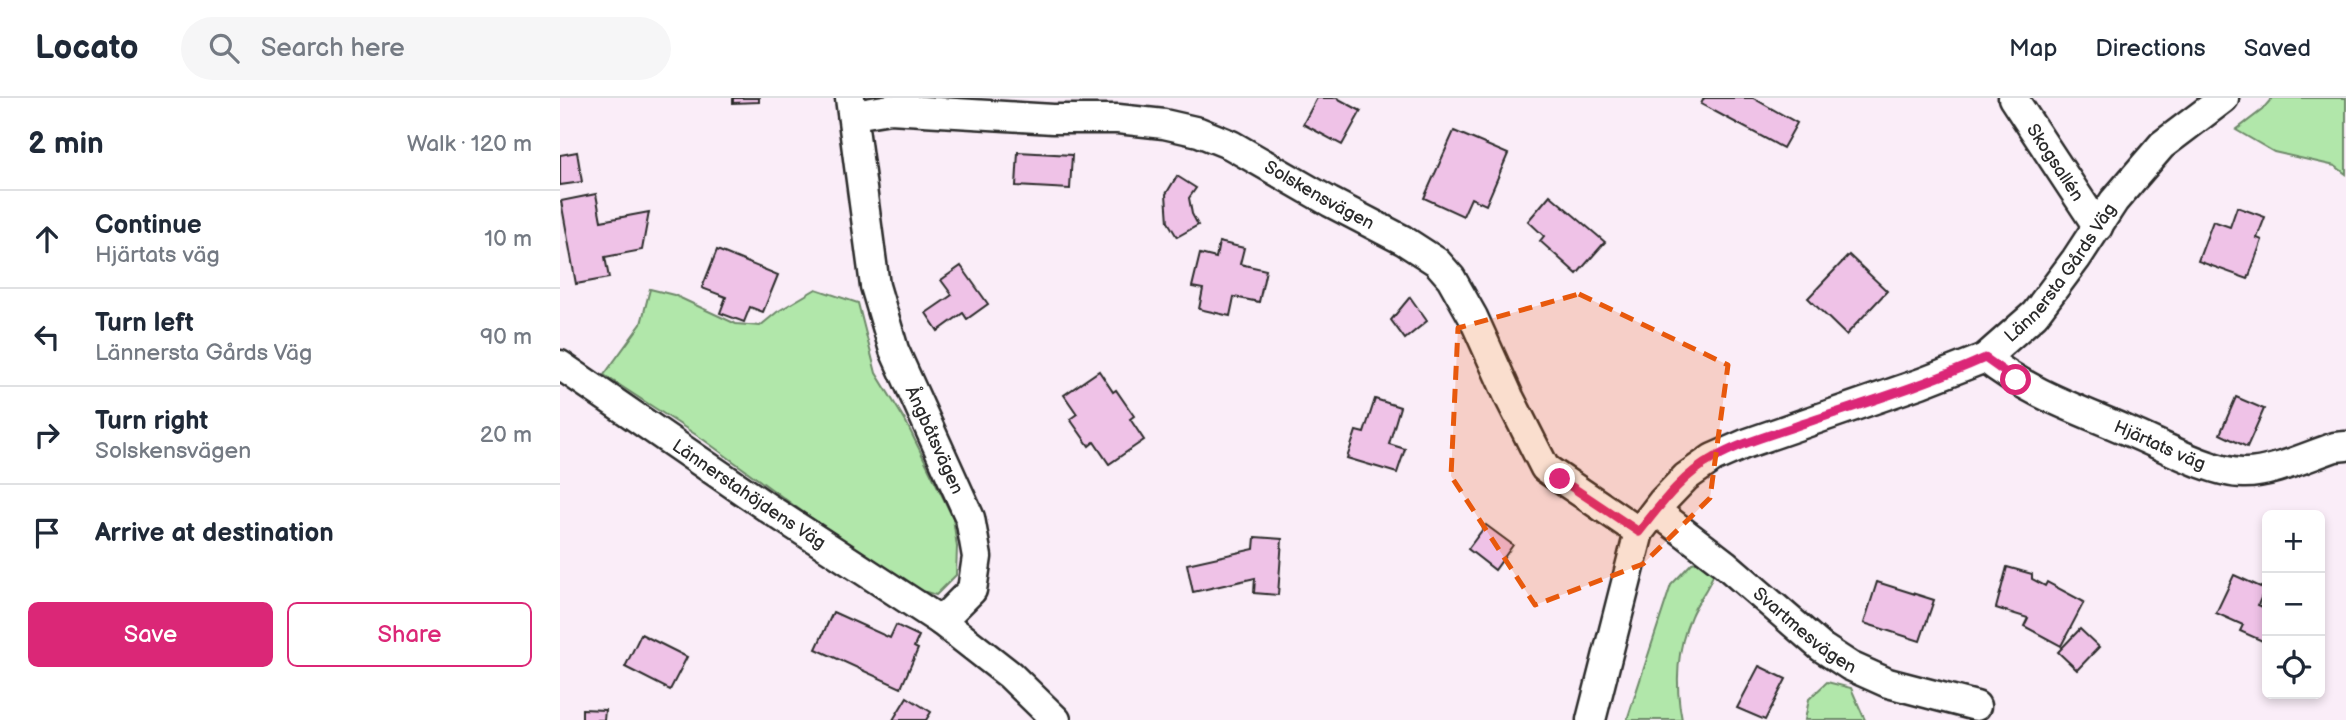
<!DOCTYPE html>
<meta charset="utf-8">
<style>
:root{--surface:#fff;--page:#f6f6f7;--text:#1f2937;--muted:#747a83;--line:#e0e1e3;--accent:#db2777}
body{margin:0;font-family:"Balsamiq Sans",sans-serif;background:var(--page);color:var(--text)}
.controls{position:absolute;right:21px;bottom:21px;display:grid;overflow:hidden;border-radius:10px;box-shadow:0 4px 10px #0003}
.controls button{width:63px;height:63px;display:grid;place-items:center;padding:0;border:0;border-bottom:2px solid var(--line);background:var(--surface);color:var(--text);font:35px sans-serif}
.stop{position:absolute;width:21px;height:21px;margin:-16px;border:5px solid #db2777;border-radius:50%;background:#fff}
.stop.end{background:#db2777;border-color:#fff;box-shadow:0 2px 7px #0008}
.list{margin:0;padding:0;list-style:none}
h2{display:flex;justify-content:space-between;align-items:center;height:91px;margin:0;padding:0 28px;font-size:30px}
h2 small{font-size:23px;font-weight:400;color:var(--muted)}
.list li{display:grid;grid-template-columns:46px 1fr auto;gap:21px;align-items:center;box-sizing:border-box;height:98px;padding:0 28px;border-top:2px solid var(--line)}
.list b{display:block;font-size:26px;white-space:nowrap}
.list p{margin:0;font-size:23px;white-space:nowrap;color:var(--muted)}
.list em{font-size:23px;font-style:normal;color:var(--muted)}
.actions{display:flex;gap:14px;padding:21px 28px}
.actions a{flex:1;padding:16px 0;border:2px solid var(--accent);border-radius:10px;text-align:center;font-size:24px;color:var(--accent)}
.actions .main{background:var(--accent);color:#fff}
.icon{flex:none;width:38px;height:38px;fill:none;stroke:currentColor;stroke-width:2;stroke-linecap:round;stroke-linejoin:round}
.map{position:relative;flex:none;width:1786px;height:622px;overflow:hidden}
header{display:flex;align-items:center;gap:42px;box-sizing:border-box;height:98px;padding:0 35px;background:var(--surface);border-bottom:2px solid var(--line)}
header strong{font-size:33px}
nav{display:flex;gap:38px;margin-inline-start:auto;font-size:24px}
.search{width:490px;height:63px;background:var(--page);display:flex;align-items:center;gap:18px;box-sizing:border-box;padding:0 24px;border-radius:38px;color:var(--muted);font-size:26px}
main{display:flex}
aside{flex:1;background:var(--surface)}
.map>svg:first-child{display:block}
.green{fill:#b1e7aa;stroke:#6e896a;stroke-width:2}
.building{fill:#efc2e7;stroke:#2b2b2b;stroke-width:2}
.lines{fill:none;stroke-linecap:round;stroke-linejoin:round}
.street-casing{stroke:#2b2b2b;stroke-width:33}
.street{stroke:#fff;stroke-width:28}
.route{stroke:#db2777;stroke-width:9}
.marked{fill:#e8590c;fill-opacity:0.2;stroke:#e8590c;stroke-width:5;stroke-dasharray:14 9;stroke-linejoin:round}
.labels{text-anchor:middle;dominant-baseline:central;stroke-width:5;stroke-linejoin:round;paint-order:stroke}
.street-label{font-size:18px;fill:#2b2b2b;stroke:#fff}
</style>
<header>
<strong>Locato</strong>
<div class="search"><svg class="icon" aria-label="search" viewBox="0 0 24 24"><circle cx="10" cy="10" r="6"/><path d="M15 15l6 6"/></svg>Search here</div>
<nav><a>Map</a><a>Directions</a><a>Saved</a></nav>
</header>
<main>
<aside>
<h2>2 min<small>Walk · 120 m</small></h2>
<ul class="list">
<li><svg class="icon" aria-label="ahead" viewBox="0 0 24 24"><path d="M12 20V5M6 11l6-6 6 6"/></svg><div><b>Continue</b><p>Hjärtats väg</p></div><em>10 m</em></li>
<li><svg class="icon" aria-label="left" viewBox="0 0 24 24"><path d="M17 20v-9H6M10 6l-5 5 5 5"/></svg><div><b>Turn left</b><p>Lännersta Gårds Väg</p></div><em>90 m</em></li>
<li><svg class="icon" aria-label="right" viewBox="0 0 24 24"><path d="M7 20v-9h11M14 6l5 5-5 5"/></svg><div><b>Turn right</b><p>Solskensvägen</p></div><em>20 m</em></li>
<li><svg class="icon" aria-label="arrive" viewBox="0 0 24 24"><path d="M6 21V4h12l-3 4 3 4H6"/></svg><div><b>Arrive at destination</b></div></li>
</ul>
<div class="actions"><a class="main">Save</a><a>Share</a></div>
</aside>
<div class="map">
<svg width="1786" height="622" viewBox="0 0 1786 622">
<rect width="100%" height="100%" fill="#faedf8"/>
<filter id="ink" filterUnits="userSpaceOnUse"><feTurbulence type="fractalNoise" baseFrequency=".0143" numOctaves="2"/><feDisplacementMap in="SourceGraphic" scale="14" xChannelSelector="R" yChannelSelector="G"/><feConvolveMatrix kernelMatrix="1 2 1 2 8 2 1 2 1" color-interpolation-filters="sRGB"/></filter>
<g filter="url(#ink)">
<g class="green">
<polygon points="1712,0 1786,0 1786,76 1775,68 1714,54 1676,32 1702,12"/>
<polygon points="90,191 114,197 176,226 200,228 217,214 256,191 298,205 316,275 346,324 393,420 397,449 396,477 376,497 343,487 144,342 44,277 81,226"/>
<path d="M1145,462L1154,474C1149,491 1137,503 1131,518C1117,551 1115,588 1122,622H1067L1111,487L1132,465Z"/>
<polygon points="1267,584 1291,590 1305,622 1245,622 1249,601"/>
</g>
<g class="building">
<polygon points="173,0 199,0 199,4 173,5"/>
<polygon points="757,0 777,0 801,13 782,47 743,26"/>
<polygon points="1144,0 1193,0 1237,25 1223,50 1141,6"/>
<polygon points="894,33 948,56 926,107 911,100 903,118 864,100"/>
<polygon points="17,54 22,84 0,87 0,57"/>
<polygon points="458,54 512,57 510,91 456,88"/>
<polygon points="617,78 636,90 629,100 632,116 638,127 617,139 608,124 606,96"/>
<polygon points="36,96 41,123 89,114 82,152 45,159 49,180 16,186 1,103"/>
<polygon points="990,97 1045,144 1017,176 980,143 984,138 968,123"/>
<polygon points="1677,109 1705,119 1697,140 1702,142 1688,181 1638,163 1653,123 1670,129"/>
<polygon points="659,144 684,150 680,166 706,172 699,204 674,199 670,218 639,211 643,191 632,189 640,156 656,160"/>
<polygon points="157,152 218,177 203,214 190,209 184,224 160,215 166,199 142,190"/>
<polygon points="1289,157 1327,193 1286,237 1248,200"/>
<polygon points="401,168 428,206 407,221 403,215 378,233 366,215 392,197 381,182"/>
<polygon points="850,199 867,223 845,241 831,222"/>
<polygon points="539,273 553,294 556,292 574,318 570,321 584,342 549,366 534,344 529,348 510,321 517,316 504,297"/>
<polygon points="1676,299 1704,311 1687,349 1660,336"/>
<polygon points="815,301 840,309 829,346 845,351 837,375 787,360 796,333 804,335"/>
<polygon points="926,427 953,447 935,472 908,451"/>
<polygon points="695,439 722,441 718,497 694,495 695,480 633,494 627,466 694,451"/>
<polygon points="1447,469 1472,476 1472,481 1485,488 1487,484 1524,504 1501,548 1464,528 1468,520 1436,510"/>
<polygon points="1674,477 1705,491 1698,507 1707,511 1707,545 1680,533 1683,527 1656,515"/>
<polygon points="1317,484 1374,502 1360,543 1304,525"/>
<polygon points="273,514 330,540 336,527 359,538 354,549 358,551 341,590 256,551"/>
<polygon points="1520,531 1539,549 1517,572 1498,554"/>
<polygon points="81,536 127,559 110,592 65,569"/>
<polygon points="1199,568 1226,581 1205,622 1177,610"/>
<polygon points="347,599 371,614 366,622 333,622"/>
<polygon points="22,611 45,612 44,622 22,622"/>
</g>
<g class="lines">
<defs>
<g id="street">
<path id="s1" d="M290,0L315,188L334,252L410,420L417,459L412,492L381,523"/>
<path id="s2" d="M1453,0L1538,129"/>
<path id="s3" d="M294,17L330,11L493,21H558L604,26L639,34L671,47L770,104L843,142L877,164L891,180L913,219L949,299L985,370L1079,434"/>
<path id="s4" d="M1425,260C1469,296 1526,314 1577,337C1605,349 1653,375 1683,375C1710,376 1748,358 1775,349L1786,348"/>
<path id="s5" d="M0,267L208,410L381,523L450,577L496,622"/>
<path id="s6" d="M1096,413L1165,466L1261,549L1290,568L1328,585L1416,608"/>
<path id="s7" d="M1031,622L1079,434L1102,404L1126,379L1153,360L1185,346L1361,285L1425,260L1475,216L1516,161L1554,103L1602,47L1664,0"/>
</g>
</defs>
<use href="#street" class="street-casing"/>
<use href="#street" class="street"/>
</g>
</g>
<g class="lines" filter="url(#ink)">
<path class="route" d="M1000,381L1079,434C1101,406 1122,377 1154,360C1180,345 1211,337 1239,327C1301,306 1365,287 1425,260L1456,282"/>
</g>
<path class="marked" d="M1019,196L1168,267L1150,400L1083,466L975,507L891,378L898,230Z"/>
<g class="labels">
<g class="street-label">
<text stroke="none"><textPath href="#s2" startOffset="77">Skogsallén</textPath></text>
<text stroke="none"><textPath href="#s3" startOffset="483">Solskensvägen</textPath></text>
<text stroke="none"><textPath href="#s7" startOffset="704">Lännersta Gårds Väg</textPath></text>
<text stroke="none"><textPath href="#s1" startOffset="355">Ångbåtsvägen</textPath></text>
<text stroke="none"><textPath href="#s4" startOffset="196">Hjärtats väg</textPath></text>
<text stroke="none"><textPath href="#s5" startOffset="229">Lännerstahöjdens Väg</textPath></text>
<text stroke="none"><textPath href="#s6" startOffset="191">Svartmesvägen</textPath></text>
</g>
</g>
</svg>
<div class="controls">
<button>+</button>
<button>−</button>
<button><svg class="icon" aria-label="locate" viewBox="0 0 24 24"><circle cx="12" cy="12" r="6"/><path d="M12 2v4M12 18v4M2 12h4M18 12h4"/></svg></button>
</div>
<div class="stop" style="left:1456px;top:282px"></div>
<div class="stop end" style="left:1000px;top:381px"></div>
</div>
</main>
